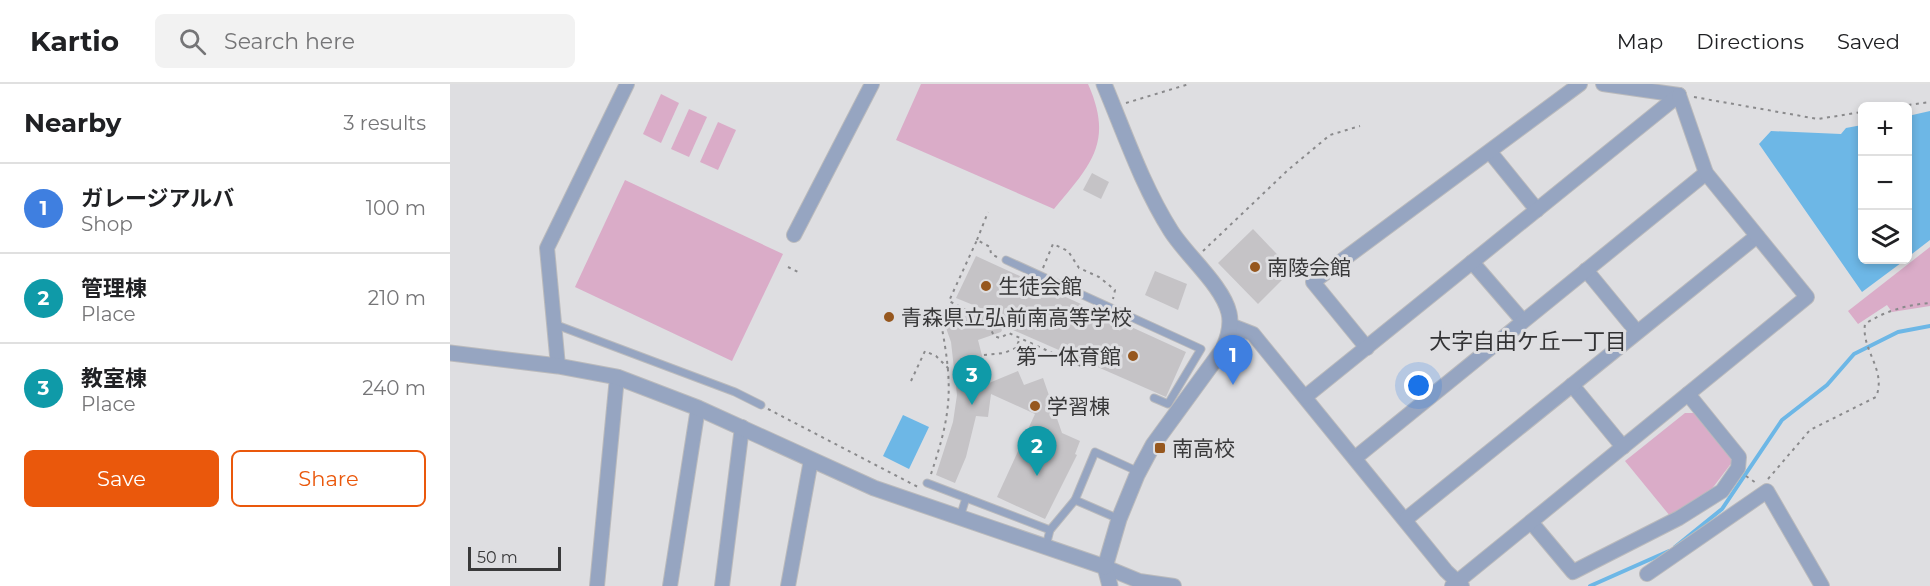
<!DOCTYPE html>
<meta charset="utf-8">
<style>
:root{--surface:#fff;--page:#f2f2f2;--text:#202124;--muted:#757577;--line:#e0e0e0;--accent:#ea580c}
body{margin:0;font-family:Montserrat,"Noto Sans JP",sans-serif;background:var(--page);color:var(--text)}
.controls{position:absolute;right:18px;top:18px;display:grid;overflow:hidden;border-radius:9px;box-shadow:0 3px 9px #0003}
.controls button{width:54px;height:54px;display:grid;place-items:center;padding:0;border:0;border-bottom:2px solid var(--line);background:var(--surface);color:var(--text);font:30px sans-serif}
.scale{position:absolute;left:18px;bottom:15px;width:93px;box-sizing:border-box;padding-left:6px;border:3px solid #39393a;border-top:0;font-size:16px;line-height:21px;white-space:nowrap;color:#39393a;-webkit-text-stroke:4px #dedee1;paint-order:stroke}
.you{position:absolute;left:969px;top:302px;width:21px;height:21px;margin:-15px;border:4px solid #fff;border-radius:50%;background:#1a73e8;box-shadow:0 0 0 9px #1a73e833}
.badge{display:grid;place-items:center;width:39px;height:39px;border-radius:50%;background:var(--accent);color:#fff;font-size:20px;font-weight:700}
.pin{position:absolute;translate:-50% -50px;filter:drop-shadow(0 2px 3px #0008)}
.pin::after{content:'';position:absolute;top:32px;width:21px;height:18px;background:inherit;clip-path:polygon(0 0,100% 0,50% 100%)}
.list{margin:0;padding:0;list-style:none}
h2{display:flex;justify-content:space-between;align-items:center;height:78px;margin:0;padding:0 24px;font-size:26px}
h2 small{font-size:20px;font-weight:400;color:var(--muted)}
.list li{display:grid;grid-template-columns:39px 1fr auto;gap:18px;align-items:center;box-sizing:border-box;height:90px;padding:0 24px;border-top:2px solid var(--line)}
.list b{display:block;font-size:22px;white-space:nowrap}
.list p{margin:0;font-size:20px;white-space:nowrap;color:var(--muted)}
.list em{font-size:20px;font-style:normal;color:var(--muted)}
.actions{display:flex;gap:12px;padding:18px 24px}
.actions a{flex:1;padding:14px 0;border:2px solid var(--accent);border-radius:9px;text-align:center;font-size:21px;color:var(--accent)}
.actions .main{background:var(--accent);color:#fff}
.icon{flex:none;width:33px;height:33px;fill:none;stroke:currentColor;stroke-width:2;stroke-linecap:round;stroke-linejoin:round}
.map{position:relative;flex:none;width:1480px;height:502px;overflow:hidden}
header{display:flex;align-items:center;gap:36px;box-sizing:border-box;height:84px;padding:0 30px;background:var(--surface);border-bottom:2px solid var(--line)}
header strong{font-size:28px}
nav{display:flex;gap:33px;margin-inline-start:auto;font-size:21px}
.search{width:420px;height:54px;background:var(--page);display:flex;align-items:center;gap:15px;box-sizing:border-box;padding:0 21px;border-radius:9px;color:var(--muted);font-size:22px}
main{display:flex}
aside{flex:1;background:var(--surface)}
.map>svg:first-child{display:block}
.green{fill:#daacc8}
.water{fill:#6db7e6}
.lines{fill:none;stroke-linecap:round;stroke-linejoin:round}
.stream{stroke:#6db7e6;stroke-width:4}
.building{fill:#c5c3c6}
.service-casing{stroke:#bababc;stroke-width:9}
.minor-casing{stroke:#bababc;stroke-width:16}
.tertiary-casing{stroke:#bababc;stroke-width:17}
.path{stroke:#8a8a8c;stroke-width:2;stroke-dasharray:3 4.5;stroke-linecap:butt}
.service{stroke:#96a5c1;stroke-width:7}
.minor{stroke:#96a5c1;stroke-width:14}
.tertiary{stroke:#96a5c1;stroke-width:15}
.poi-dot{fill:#96571e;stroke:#dedee1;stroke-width:2}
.labels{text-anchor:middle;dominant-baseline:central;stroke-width:6;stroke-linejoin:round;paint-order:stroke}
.poi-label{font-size:21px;fill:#39393a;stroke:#dedee1;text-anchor:start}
.neighbourhood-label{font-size:22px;fill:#333335;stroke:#dedee1}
</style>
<header>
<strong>Kartio</strong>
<div class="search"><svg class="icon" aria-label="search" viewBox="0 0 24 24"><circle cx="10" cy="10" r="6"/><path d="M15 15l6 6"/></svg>Search here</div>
<nav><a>Map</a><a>Directions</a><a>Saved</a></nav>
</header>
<main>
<aside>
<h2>Nearby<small>3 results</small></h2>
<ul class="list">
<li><span class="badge" style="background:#3f7fe0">1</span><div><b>ガレージアルバ</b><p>Shop</p></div><em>100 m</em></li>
<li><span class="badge" style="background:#0f9aa8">2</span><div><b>管理棟</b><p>Place</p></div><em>210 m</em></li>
<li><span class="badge" style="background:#0f9aa8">3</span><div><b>教室棟</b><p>Place</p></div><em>240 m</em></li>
</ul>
<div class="actions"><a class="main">Save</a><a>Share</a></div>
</aside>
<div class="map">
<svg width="1480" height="502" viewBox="0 0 1480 502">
<rect width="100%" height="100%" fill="#dedee1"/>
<g class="green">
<path d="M471,0H638C664,58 641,81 604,125L446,56Z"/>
<polygon points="211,10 229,19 211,59 193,50"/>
<polygon points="239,25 257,33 239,73 221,65"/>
<polygon points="268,38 286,46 268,86 250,78"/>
<polygon points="175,96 333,170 282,277 125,203"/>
<polygon points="1480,163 1480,222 1442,228 1437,221 1408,240 1398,227"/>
<polygon points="1235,329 1244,329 1283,377 1261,406 1220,432 1175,377"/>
</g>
<g class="water">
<polygon points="1480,27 1480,156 1458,173 1458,32"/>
<polygon points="1412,41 1412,176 1455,176 1412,208 1309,60 1321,47 1391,50 1396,44"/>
<polygon points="453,331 479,343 459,385 433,372"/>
</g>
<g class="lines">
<g class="stream">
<polyline points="1225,463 1272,425 1332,336 1377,301 1404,270 1448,248 1480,242"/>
<polyline points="1140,502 1219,467"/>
</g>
</g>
<g class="building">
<polygon points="642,89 659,98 651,115 633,106"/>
<polygon points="803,145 842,186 808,220 768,179"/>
<polygon points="526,172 736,268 716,313 554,242 551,248 528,256 539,299 568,287 574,301 593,294 612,349 630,357 625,370 627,371 595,435 547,413 585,330 541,310 538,333 526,332 516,373 505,399 486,391 503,338 507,311 501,258 495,241 533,225 506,214"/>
<polygon points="705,187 737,200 728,226 695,211"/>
</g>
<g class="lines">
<defs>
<g id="service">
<polyline points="556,176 751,265 718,320 704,314"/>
<polyline points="104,240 285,308 311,321"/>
<polyline points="477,399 600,446"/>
<polyline points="625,416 669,435"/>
<polyline points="510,433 516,414"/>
<polyline points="596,462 600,446 625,416 645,368 689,388"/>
</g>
<g id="minor">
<polyline points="1153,0 1229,11"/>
<polyline points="1040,68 1087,126"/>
<polyline points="344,151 422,0"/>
<polyline points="1022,178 1073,237"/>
<polyline points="1136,186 1187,248"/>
<polyline points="780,241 803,250 996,487 1012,502"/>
<polyline points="917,264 863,198 1130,0"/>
<polyline points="108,282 97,164 177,0"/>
<polyline points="1122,301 1173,363"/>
<polyline points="855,313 1229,11"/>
<polyline points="905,374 1256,89"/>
<polyline points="956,435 1307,152"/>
<polyline points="1081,438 1123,488 1229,434 1272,407 1288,384 1289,373 1238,310"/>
<polyline points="655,483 689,497 724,502"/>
<polyline points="1197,490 1317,407 1372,502"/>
<polyline points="147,502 167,293"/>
<polyline points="220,502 248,324"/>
<polyline points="272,502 292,343"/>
<polyline points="338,502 361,376"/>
<polyline points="1002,502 1357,213 1256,89 1229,11"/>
</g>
<g id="tertiary">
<path d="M654,0C675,50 692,101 721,147C736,171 773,202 779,229C782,242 778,254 773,265L703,361L687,391L669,435L655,483L660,502"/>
<polyline points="0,269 108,282 167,293 248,324 424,404 655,483"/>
</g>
</defs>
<use href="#service" class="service-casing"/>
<use href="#minor" class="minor-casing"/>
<use href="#tertiary" class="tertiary-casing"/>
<g class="path">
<polyline points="1244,13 1368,35 1412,28"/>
<polyline points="676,19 739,0"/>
<polyline points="1451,22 1480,18"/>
<polyline points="527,156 538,128"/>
<polyline points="753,167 838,86 880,51 910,42"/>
<polyline points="547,173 541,170 540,163 527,156 499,217 537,237 544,252 550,254 559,249 635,284"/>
<polyline points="338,183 350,189"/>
<polyline points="593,184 603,160 618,167 629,184 649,193 665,206 663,215"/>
<polyline points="534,271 554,269 566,264 570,254"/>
<polyline points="461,297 475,267 486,272 499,285"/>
<polyline points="318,325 468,403"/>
<path d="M481,390C502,328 503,303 491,239L511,224"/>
<polyline points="1296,392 1306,399"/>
<path d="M1318,395L1360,346L1426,313C1437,286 1411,266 1415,240C1435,227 1456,221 1480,219"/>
</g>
<use href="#service" class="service"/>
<use href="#minor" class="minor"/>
<use href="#tertiary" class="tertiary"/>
</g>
<g class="poi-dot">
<circle cx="805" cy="183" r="6"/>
<circle cx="536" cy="202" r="6"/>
<circle cx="439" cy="233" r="6"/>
<circle cx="683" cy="272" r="6"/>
<circle cx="585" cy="322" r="6"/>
<rect x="704" y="358" width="12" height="12" rx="3"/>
</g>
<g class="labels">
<g class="poi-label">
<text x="817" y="183">南陵会館</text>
<text x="548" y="202">生徒会館</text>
<text x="451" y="233">青森県立弘前南高等学校</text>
<text x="671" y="272" text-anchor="end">第一体育館</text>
<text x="597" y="322">学習棟</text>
<text x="722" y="364">南高校</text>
</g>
<g class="neighbourhood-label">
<text x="1078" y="257">大字自由ケ丘一丁目</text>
</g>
</g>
</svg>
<div class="controls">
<button>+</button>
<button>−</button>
<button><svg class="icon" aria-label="layers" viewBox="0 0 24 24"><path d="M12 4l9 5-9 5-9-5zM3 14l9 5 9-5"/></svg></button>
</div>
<div class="scale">50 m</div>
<div class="you"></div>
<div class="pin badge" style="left:783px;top:301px;background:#3f7fe0">1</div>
<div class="pin badge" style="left:587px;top:392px;background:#0f9aa8">2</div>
<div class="pin badge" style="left:522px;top:321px;background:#0f9aa8">3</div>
</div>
</main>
